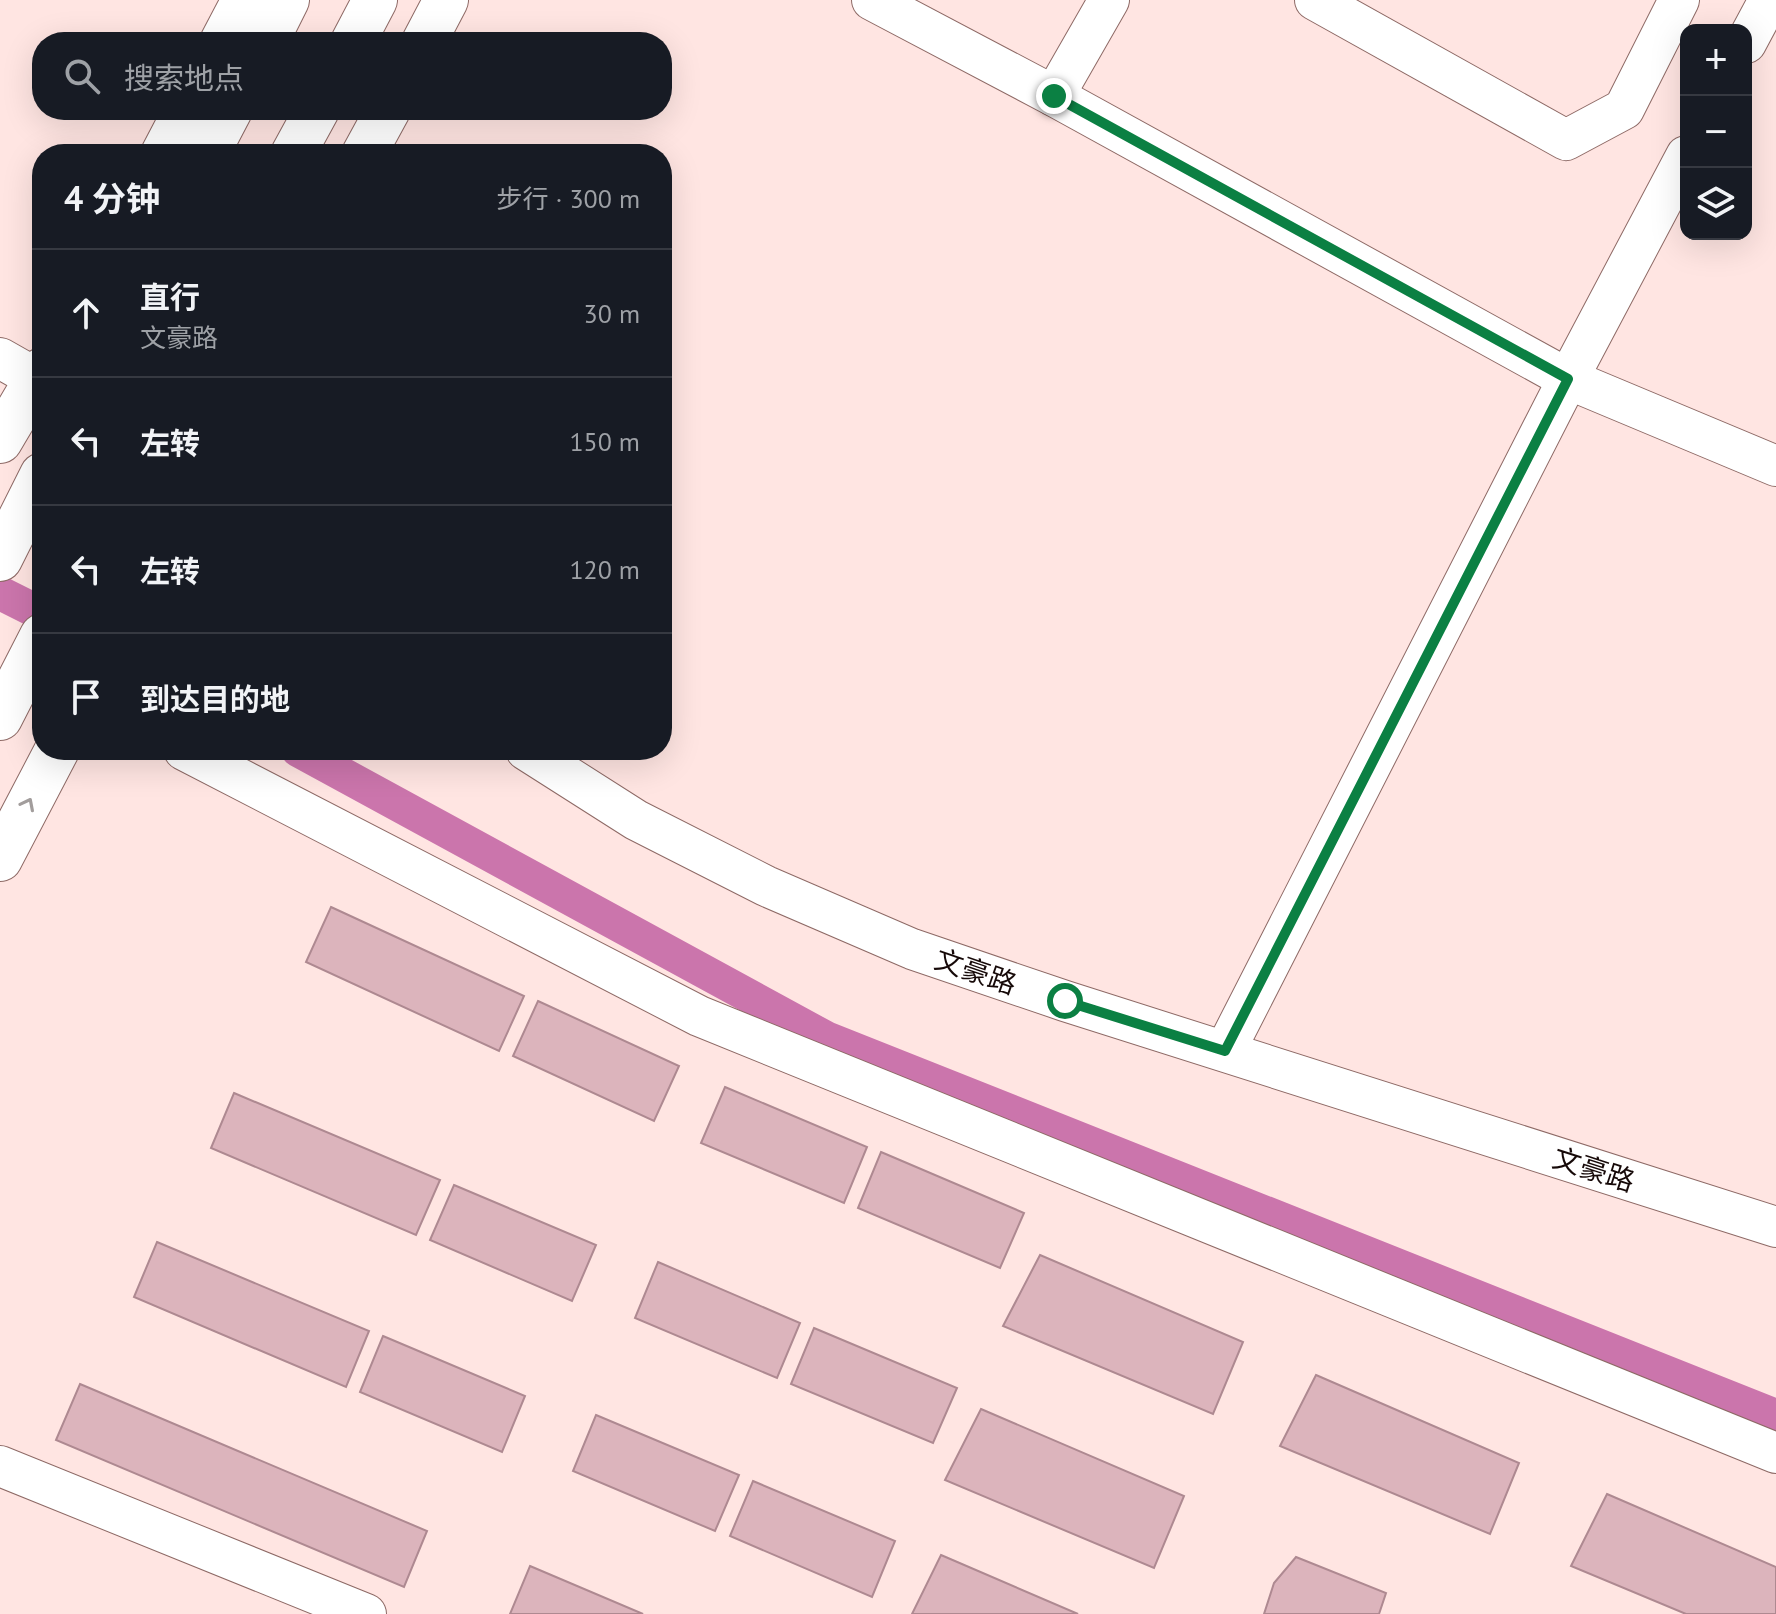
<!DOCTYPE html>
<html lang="zh">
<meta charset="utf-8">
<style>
:root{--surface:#171b24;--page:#20242c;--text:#f1f3f6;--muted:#9ea1a6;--line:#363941}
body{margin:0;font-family:"PT Sans","Noto Sans SC",sans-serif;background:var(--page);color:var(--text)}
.controls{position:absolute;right:24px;top:24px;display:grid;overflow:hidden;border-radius:16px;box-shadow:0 8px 32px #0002}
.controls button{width:72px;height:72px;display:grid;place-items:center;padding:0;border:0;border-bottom:2px solid var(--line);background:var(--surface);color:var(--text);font:40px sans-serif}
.stop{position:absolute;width:24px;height:24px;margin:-18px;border:6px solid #0b8043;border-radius:50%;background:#fff}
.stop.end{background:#0b8043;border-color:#fff;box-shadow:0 2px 8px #0008}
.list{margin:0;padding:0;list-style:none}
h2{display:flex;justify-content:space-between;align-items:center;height:104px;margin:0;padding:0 32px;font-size:34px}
h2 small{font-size:26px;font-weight:400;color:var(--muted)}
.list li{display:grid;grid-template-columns:52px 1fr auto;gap:24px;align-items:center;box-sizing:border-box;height:128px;padding:0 32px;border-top:2px solid var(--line)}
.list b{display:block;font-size:30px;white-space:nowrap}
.list p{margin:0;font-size:26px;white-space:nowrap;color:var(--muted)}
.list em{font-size:26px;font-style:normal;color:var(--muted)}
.icon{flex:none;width:44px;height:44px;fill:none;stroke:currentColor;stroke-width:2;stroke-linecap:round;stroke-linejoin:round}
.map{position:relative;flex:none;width:1776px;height:1614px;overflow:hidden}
.search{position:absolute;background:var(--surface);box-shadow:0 8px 32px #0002;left:32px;top:32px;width:640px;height:88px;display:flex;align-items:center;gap:20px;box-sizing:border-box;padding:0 28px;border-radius:32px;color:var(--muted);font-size:30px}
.panel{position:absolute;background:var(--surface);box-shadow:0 8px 32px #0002;left:32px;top:144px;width:640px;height:616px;border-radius:32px}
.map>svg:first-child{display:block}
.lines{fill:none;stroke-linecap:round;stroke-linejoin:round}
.canal{stroke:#cb75ac;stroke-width:34}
.building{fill:#dcb4bc;stroke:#ae8991;stroke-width:2}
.minor-casing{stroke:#8e6a66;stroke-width:42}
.major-casing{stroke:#8e6a66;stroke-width:46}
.minor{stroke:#fff;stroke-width:40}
.major{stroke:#fff;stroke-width:44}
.oneway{stroke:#a29d9c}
.route{stroke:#0b8043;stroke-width:10}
.labels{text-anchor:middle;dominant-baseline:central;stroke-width:6;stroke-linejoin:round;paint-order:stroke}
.street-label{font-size:28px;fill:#160908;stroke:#fff}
</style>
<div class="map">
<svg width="1776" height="1614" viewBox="0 0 1776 1614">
<rect width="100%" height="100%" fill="#ffe5e2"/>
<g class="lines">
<g class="canal">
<polyline points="0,593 42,614"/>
<polyline points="298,750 826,1038 1776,1416"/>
</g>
</g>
<g class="building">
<polygon points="331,907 524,996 499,1051 306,962"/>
<polygon points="538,1001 679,1066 654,1121 513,1056"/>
<polygon points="725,1087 867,1147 844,1203 701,1143"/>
<polygon points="234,1093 440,1180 416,1235 211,1148"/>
<polygon points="881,1152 1024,1213 1000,1268 858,1208"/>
<polygon points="454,1185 596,1245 572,1301 430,1240"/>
<polygon points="157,1242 369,1331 346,1387 134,1297"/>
<polygon points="1040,1255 1243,1342 1213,1414 1003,1326"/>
<polygon points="658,1262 800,1323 777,1378 635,1318"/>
<polygon points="814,1328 957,1388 933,1443 791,1384"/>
<polygon points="383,1336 525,1396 502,1452 360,1392"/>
<polygon points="1316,1375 1519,1463 1490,1534 1280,1446"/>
<polygon points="80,1384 427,1531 404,1587 56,1440"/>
<polygon points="981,1409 1184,1496 1154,1568 945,1480"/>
<polygon points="596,1415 739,1475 715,1531 573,1471"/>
<polygon points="753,1481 895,1541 872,1597 730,1536"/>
<polygon points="1607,1494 1776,1567 1776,1614 1686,1614 1571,1566"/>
<polygon points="941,1555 1078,1614 912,1614"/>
<polygon points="1296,1557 1386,1593 1379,1614 1264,1614 1274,1583"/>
<polygon points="530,1566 643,1614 510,1614"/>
</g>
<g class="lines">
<defs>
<g id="minor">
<polyline points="872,0 1054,96 1568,379 1776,466"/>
<polyline points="1315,0 1566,140 1624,109 1679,0"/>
<polyline points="1746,43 1769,0"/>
<polyline points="1054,96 1109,0"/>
<polyline points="0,358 37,379"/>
<polyline points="184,750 699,1016 1776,1453"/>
<polyline points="526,750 636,820 766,886 912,949 1065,1001 1776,1227"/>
<polyline points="1225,1051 1568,379 1686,156"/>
<polyline points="0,1466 366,1614"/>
</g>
<g id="major">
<polyline points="222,42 244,0"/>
<polyline points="266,42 287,0"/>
<polyline points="353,42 375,0"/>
<polyline points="424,42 446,0"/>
<polyline points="163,154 186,110"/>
<polyline points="207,154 230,110"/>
<polyline points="293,154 317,110"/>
<polyline points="364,154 388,110"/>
<polyline points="0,441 42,370"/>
<polyline points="0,559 42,475"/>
<polyline points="0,718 42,636"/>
<polyline points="0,859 57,750"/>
</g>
</defs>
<use href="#minor" class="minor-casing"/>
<use href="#major" class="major-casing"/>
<use href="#minor" class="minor"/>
<use href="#major" class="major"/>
</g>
<defs><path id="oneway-chevron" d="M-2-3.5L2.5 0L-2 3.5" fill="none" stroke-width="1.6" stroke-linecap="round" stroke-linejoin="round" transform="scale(2)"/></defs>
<use class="oneway" href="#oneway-chevron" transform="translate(28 804) rotate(-63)"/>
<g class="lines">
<polyline class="route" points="1054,96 1568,379 1225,1051 1065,1001"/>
</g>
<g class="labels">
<g class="street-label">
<text transform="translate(976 971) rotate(19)">文豪路</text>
<text transform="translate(1594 1169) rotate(18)">文豪路</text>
</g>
</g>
</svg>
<div class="controls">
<button>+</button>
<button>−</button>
<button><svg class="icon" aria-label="layers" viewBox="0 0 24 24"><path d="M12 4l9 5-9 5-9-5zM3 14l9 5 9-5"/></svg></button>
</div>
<div class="stop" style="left:1065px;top:1001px"></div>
<div class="stop end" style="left:1054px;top:96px"></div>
<div class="search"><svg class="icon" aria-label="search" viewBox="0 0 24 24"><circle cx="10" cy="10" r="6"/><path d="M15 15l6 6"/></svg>搜索地点</div>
<section class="panel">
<h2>4 分钟<small>步行 · 300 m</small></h2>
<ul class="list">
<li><svg class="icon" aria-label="ahead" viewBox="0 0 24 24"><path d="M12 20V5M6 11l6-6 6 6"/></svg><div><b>直行</b><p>文豪路</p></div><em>30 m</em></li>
<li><svg class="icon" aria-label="left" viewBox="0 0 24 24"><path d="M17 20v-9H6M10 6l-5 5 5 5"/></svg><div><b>左转</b></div><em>150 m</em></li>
<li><svg class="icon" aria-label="left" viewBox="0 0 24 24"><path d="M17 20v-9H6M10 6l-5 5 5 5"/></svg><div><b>左转</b></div><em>120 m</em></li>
<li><svg class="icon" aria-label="arrive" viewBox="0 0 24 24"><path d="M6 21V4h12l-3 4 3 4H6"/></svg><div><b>到达目的地</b></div></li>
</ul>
</section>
</div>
